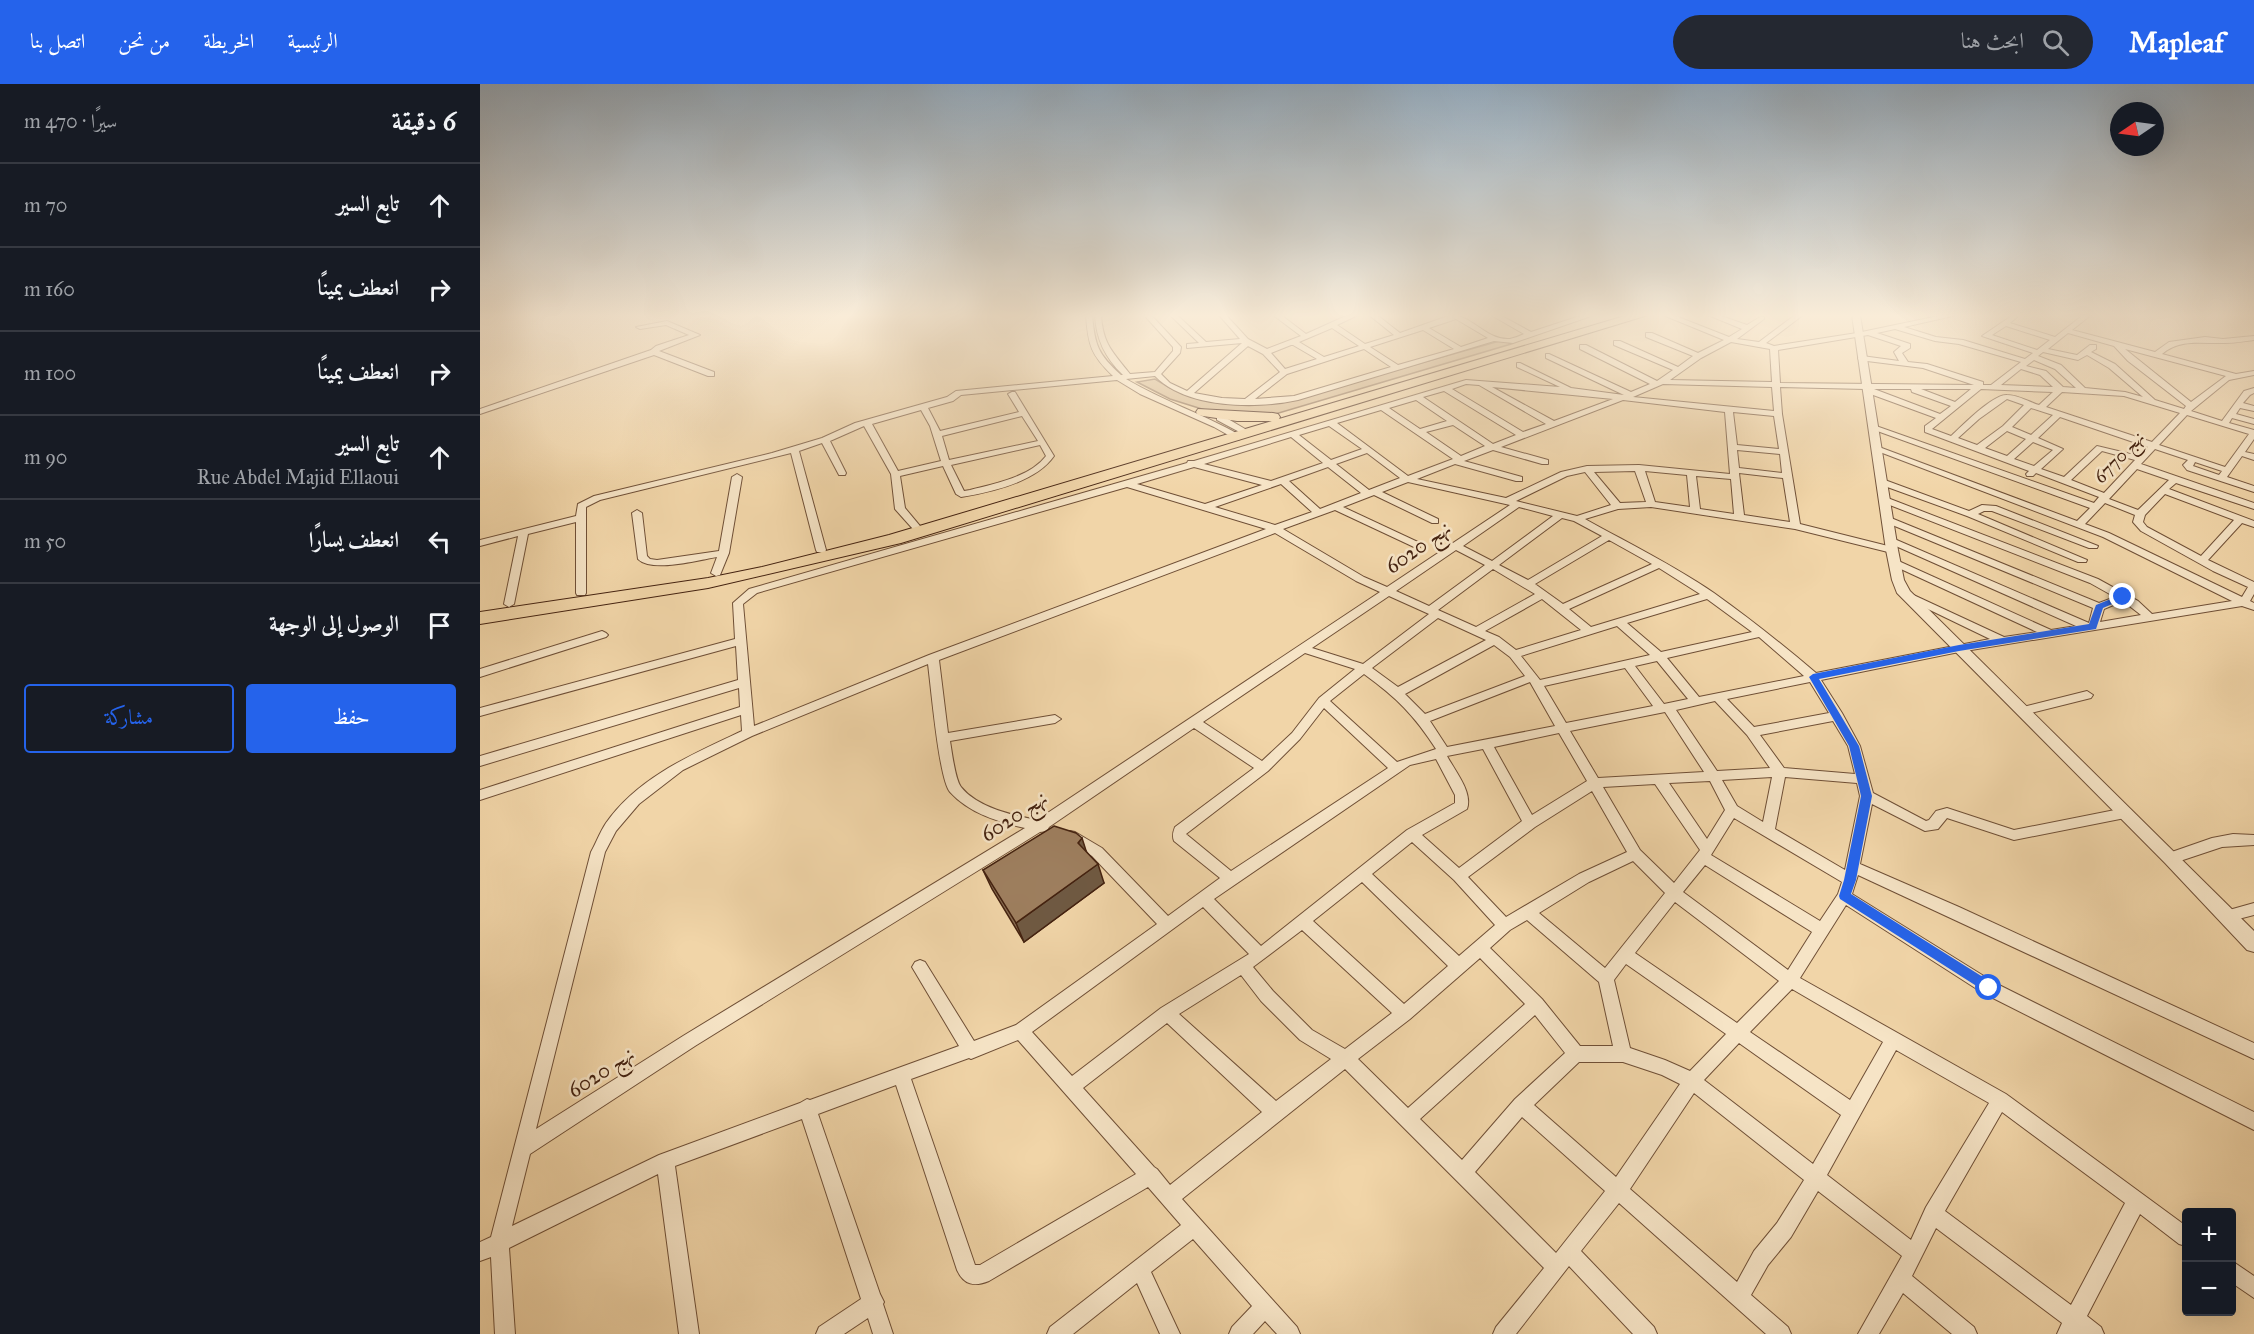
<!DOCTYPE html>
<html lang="ar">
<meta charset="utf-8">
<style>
:root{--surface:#171b24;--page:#242831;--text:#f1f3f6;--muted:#9ea1a6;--line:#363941;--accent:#2563eb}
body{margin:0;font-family:"IM FELL Great Primer",Amiri,serif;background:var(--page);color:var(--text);direction:rtl}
.controls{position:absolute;right:18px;bottom:18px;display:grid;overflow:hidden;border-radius:6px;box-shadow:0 6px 24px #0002}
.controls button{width:54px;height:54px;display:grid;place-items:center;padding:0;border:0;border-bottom:2px solid var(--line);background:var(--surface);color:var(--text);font:30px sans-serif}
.compass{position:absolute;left:1630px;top:18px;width:54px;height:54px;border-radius:50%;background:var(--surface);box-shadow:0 6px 24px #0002;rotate:257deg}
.stop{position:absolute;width:18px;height:18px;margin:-14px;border:4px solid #2563eb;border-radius:50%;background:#fff}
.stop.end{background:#2563eb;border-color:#fff;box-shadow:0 2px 6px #0008}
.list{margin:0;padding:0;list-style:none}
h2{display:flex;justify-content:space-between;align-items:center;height:78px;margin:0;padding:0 24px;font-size:26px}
h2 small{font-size:20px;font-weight:400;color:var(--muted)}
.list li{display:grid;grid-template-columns:39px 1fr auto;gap:18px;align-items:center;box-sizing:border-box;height:84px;padding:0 24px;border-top:2px solid var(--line)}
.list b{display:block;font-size:22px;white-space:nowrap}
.list p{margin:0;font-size:20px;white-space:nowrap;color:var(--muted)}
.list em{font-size:20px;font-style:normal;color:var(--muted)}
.actions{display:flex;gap:12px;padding:18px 24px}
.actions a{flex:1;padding:14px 0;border:2px solid var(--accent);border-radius:6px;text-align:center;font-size:21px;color:var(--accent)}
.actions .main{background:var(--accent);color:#fff}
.icon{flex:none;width:33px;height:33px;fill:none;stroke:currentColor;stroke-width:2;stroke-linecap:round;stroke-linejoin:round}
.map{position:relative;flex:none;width:1774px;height:1250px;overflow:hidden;direction:ltr}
header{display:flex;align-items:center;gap:36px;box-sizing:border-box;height:84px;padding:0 30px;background:var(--accent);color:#fff}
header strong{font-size:28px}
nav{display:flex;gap:33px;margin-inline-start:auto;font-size:21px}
.search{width:420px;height:54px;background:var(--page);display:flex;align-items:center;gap:15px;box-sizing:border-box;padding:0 21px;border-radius:33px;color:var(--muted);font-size:22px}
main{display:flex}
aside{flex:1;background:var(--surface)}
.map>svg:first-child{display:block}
.green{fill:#d4b78e;stroke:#8c6c4f;stroke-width:1.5}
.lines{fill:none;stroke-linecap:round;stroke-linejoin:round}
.minor-casing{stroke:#6f4f36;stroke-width:2}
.tertiary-casing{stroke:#6f4f36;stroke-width:2}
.trunk-casing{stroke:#442210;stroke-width:2}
.minor{fill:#f6e4c6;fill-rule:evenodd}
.tertiary{fill:#f6e4c6;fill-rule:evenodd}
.trunk{fill:#f1d5a8;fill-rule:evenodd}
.wall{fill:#886d52;stroke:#442210;stroke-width:1.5}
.shaded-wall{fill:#6f5942;stroke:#442210;stroke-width:1.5}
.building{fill:#9e7f5f;stroke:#442210;stroke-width:1.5}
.route{fill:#2563eb}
.labels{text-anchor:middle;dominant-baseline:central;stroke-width:5;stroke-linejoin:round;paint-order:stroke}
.far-street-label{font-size:18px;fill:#442210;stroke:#f6e4c6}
.street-label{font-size:21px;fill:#442210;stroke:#f6e4c6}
</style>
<header>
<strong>Mapleaf</strong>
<div class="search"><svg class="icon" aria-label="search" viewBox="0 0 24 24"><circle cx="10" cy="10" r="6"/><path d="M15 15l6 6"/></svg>ابحث هنا</div>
<nav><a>الرئيسية</a><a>الخريطة</a><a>من نحن</a><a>اتصل بنا</a></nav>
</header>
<main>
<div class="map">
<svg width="1774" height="1250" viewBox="0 0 1774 1250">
<rect width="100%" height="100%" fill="#f1d5a8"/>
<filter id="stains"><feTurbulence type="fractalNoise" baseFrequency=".00333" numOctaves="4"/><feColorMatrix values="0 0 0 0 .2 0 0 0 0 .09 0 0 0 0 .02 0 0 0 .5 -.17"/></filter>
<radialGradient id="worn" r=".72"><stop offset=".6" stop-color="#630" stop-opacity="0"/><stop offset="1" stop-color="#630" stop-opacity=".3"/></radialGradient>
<polygon class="green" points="1023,256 1031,260 792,331 725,326 690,315 657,298 675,295 690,304 720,314 806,317"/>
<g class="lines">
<defs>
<g id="minor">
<path d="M606,231H612C615,262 618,270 641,291H643C625,274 616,255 615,231H621C623,261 633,268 650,290L675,288L693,267V263L664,231H671L701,263L700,269L681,290L690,299L707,307L762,259L707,264V260L719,259L690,231H697L726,258L760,255L739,231H746L768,255L787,265L821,252L793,231H801L826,250L868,231H878L857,241L885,260L914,251L889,231H897L920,249L971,231C992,231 1007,257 1030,255C1034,254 1040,252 1044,250L1011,231H1020L1051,248L1103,231H1114L1033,259L1014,257L818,316C776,325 707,325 675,292L646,295C683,317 723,330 760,351V355L757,356L734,343L660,310L637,296L481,311L473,317L448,324L460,347L539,328L528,310L532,308H535L574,372C556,398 512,408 481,413L476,410L463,382L420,392L425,424L440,442L435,445L432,444L415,425L411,390L384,342L350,357L366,389L365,391H359L342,359L319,367L346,466L345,468H337L336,466L311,369L120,416L106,423V509L105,511H97L96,509V438L48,450L34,520L29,523L24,520L38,452L0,462V456L96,432L98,420L114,412L292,369L342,354L375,339L467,313L476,307L633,292C611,271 608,261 606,231ZM976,235L1008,254L981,263L949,244ZM852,244L879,262L844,273L819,258ZM943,246L974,265L918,281L890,263ZM811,261H813L837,275L805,285L791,269ZM768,262L783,270L800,288L765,315L742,314L714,309ZM884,265L911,283L814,312L775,315L807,290ZM441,326L450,342L461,377L418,387L392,340ZM542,332L558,357L469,376L462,352ZM560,361L566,372C550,393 514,400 490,406L484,407L471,381Z"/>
<path d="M1183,231H1193L1249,253L1262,245L1228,231H1238L1267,241L1280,233H1284V235L1257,255L1279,258L1315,231H1323L1286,259L1294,262L1377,249L1463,231H1477L1424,243L1456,253L1483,256L1545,275L1553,269L1502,252L1533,231L1537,233L1530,239L1575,253L1603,231H1611L1592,246L1675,268L1689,258L1725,253L1743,255L1774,252V256C1765,257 1755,259 1745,259C1723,260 1700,254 1682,270L1756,290L1774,287V291L1749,296L1711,327L1742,337L1764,307L1774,304V309L1770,311L1763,319L1774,322V327L1760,324L1756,330L1774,335V340L1752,334L1749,339L1774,346V355L1765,368L1774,370V376L1762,372L1747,393L1774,402V408L1707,386L1703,381L1708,376L1675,365L1661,380L1774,419V425L1696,399L1689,405L1774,437V443L1762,439L1728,476L1774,498V510L1770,517L1774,519V526L1762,522L1479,568L1341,596L1362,629L1380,662L1393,709L1446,737L1449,736L1456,727L1467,724L1534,746L1645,724L1650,725L1652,729L1650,733L1645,734L1534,756L1467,734L1458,745L1445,747L1392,720L1380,780L1479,823L1774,959V975L1378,791L1372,810L1515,899L1774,1028V1046L1503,909L1366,821L1320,894L1526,1010L1706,1142V1162L1699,1160L1660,1130L1607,1232L1621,1243L1624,1250H1577L1582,1239L1456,1144L1432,1192L1494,1243L1497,1250H1472L1423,1209L1399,1250H1378L1422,1172L1338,1107L1311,1153L1288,1181L1271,1211L1308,1243L1311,1250H1286L1139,1119L1101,1167L1174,1243L1177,1250H1153L1089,1182L1036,1250H1013L1016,1243L1064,1184L865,985L702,1115L817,1243L820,1250H797L785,1237L773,1250H749L752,1243L772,1222L713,1155L671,1188L700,1250H680L657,1199L593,1250H567L570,1243L701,1141L668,1103L509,1197C494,1203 484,1201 477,1186L416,1001L338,1030L400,1210L404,1218L403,1220L413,1250H393L388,1234L364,1250H336L339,1243L381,1215L322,1035L195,1082L219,1250H199L178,1090L29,1164L35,1250H15L11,1173L0,1177V1158L11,1153L111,768C116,759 120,748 126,739C158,693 213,670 262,647L261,631L0,716V706L260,623L259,604L0,682V672L258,596L256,562L0,632V624L255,555L253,519L269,505L707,379L708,377H714L986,296L1080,303L1037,283V279H1040L1091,304L1144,311L1066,274V270H1069L1151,308L1170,300L1100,265V261H1106L1177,297L1193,286L1134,261V257H1140L1198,283L1213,272L1166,253V249H1172L1218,269L1244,256ZM1526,242L1570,256L1557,266L1512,251ZM1415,245L1455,257L1479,260L1541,278L1511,301H1503V298L1447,280L1428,278L1422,269L1430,264V260L1397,249ZM1588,249L1634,262L1648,277L1706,322L1704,325L1675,316L1635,280L1611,268L1616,265V261H1610L1597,271L1568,265ZM1388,251L1421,262L1414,268L1419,277L1382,272L1378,274L1379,276L1443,284L1494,301L1300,299L1298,266ZM1251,258L1290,265L1292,298L1190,296L1221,274ZM1645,265L1746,292L1711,318ZM1563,268L1598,276L1607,271L1629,284L1663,313L1645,308L1605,304L1581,281L1558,272ZM1554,276L1575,285L1596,304L1583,303L1566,287L1546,282ZM1541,285L1560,291L1573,303L1521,301ZM986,300L999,301L1066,340L1043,348L972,305ZM1183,300L1292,303L1294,327L1153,313ZM1012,303L1133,315L1074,337ZM1300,303L1385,305V308L1456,334L1445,342V348L1549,387L1546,390L1547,392H1553L1556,389L1619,413L1614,419L1396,342L1389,344L1610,424L1597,437L1399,363L1392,365L1623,453L1752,517L1672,530L1658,517L1618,495L1405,413L1402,414V418L1610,499L1635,513L1619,519L1411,434H1405V438L1613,524L1609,539L1412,454L1409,455V459L1596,542L1571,546L1414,475L1409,478L1410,480L1557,548L1524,553L1427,508L1423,509L1422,511L1423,513L1510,555L1336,589C1303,561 1269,534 1234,509C1193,481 1148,459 1105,435L1138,425L1171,423L1315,445L1412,469L1416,468V464L1320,440L1302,330ZM1394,305H1431L1432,308L1471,322L1460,330ZM1441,305H1491L1475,318ZM1501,305L1573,308L1559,321C1549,318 1538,311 1527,311C1513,310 1482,342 1471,352L1452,345ZM964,307L1036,351L1013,360L943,313ZM1582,308L1644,312L1700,329L1672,358L1566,323ZM1527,315L1544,321L1523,342L1497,361L1478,354L1499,335ZM936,316L967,337L940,345L909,324ZM1143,316L1245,328L1250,390L1159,381L1107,382L1081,388L1026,414L937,395L975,380L1036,397H1042V393L984,377L1013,366L1062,380H1068V376L1021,363ZM1551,324L1573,331L1551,351L1532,343ZM901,326L973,375L928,392L857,339ZM1253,328L1294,332L1299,365L1257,361ZM1707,331L1769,350L1745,383L1679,361ZM1580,333L1668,363L1659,372L1617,362L1584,393L1561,385L1583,365L1558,354ZM973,341L1005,362L981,372L946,348ZM849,342L882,365L851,376L819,351ZM1527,347L1546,355L1527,372L1505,364ZM811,353L843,379L791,397L724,380ZM1553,358L1573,366L1554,382L1534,375ZM1257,366L1300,370L1302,389L1259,384ZM1622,367L1655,376L1624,409L1591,396ZM887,369L920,394L889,406L856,380ZM1715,378L1742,387L1739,391L1713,382ZM714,383L782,401L725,420L657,400ZM848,383L881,409L840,425L809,397ZM1657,385L1689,396L1658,426L1629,415ZM1155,387L1166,418L1140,419L1114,388ZM1165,387L1207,391L1210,423L1175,418ZM1105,388L1131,421L1097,432L1036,417L1087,392ZM1259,389L1303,394L1310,438L1264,431ZM1216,392L1251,395L1254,430L1220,425ZM928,398L1030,421L907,503L884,493L803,445L855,426L934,463H940V459L863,423L894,411L952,439H958V435L902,408ZM801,400L832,428L795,441L735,423ZM647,403L786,445L449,571L274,642L263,520L277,509ZM1685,410L1754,436L1721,472L1667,443L1663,438L1665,431ZM1625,419L1655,431L1653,438L1661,447L1733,487L1768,503L1762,513L1629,449L1605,440ZM1039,423L1073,432L1012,477L983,462ZM1082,434L1094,437L1122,452L1048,496L1019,481ZM795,449L876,497L900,508L557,736C532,731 498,724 481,703C475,695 472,668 470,657L575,639L581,635L575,631L468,649L459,576ZM1129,456L1172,480L1083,520L1055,500ZM976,466L1005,481L949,522L916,507ZM1179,484L1220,510L1111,543L1089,525ZM1013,485L1055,510L996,543L958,526ZM909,512L949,530L883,580L832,564ZM1062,515L1101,546L1036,566L1019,553L1005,547ZM1227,515L1272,548L1181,568L1147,539ZM1643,517L1661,531L1620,538L1624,525ZM958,534L1006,556L918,603L892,584ZM1137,542L1170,571L1060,596L1041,572ZM1279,553L1324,592L1219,613L1187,574ZM1014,561L1030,573L1045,592L945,630L925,610ZM825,569L875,585L839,614L812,649L782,677L723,638ZM1177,577L1208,615L1184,620L1155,582ZM448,580C451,602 459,696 470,708C489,729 518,738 545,744L203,952L56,1045L125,768L136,747L159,720L203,686L272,652ZM1145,584L1173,622L1086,639L1064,602ZM884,590C917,614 934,631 956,665L917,678L850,617ZM1050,598L1075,642L967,663L950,637ZM1330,598L1349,629L1274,643L1247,615ZM1235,617L1267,651L1290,684L1237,687L1196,626ZM844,624L908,684L751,787L706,750L788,687L820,655ZM1185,628L1224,688L1118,694L1090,647ZM1353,637L1368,662L1375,690L1304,684L1280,651ZM714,644L774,684L695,743C693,748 692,752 694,757L740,794L688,832L622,764L595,748L590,747L585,748L583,752L585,756L612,772L677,840L536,941L494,957L445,878L440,876L435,878L432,883L435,888L479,962L330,1016L327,1015L320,1019L179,1071L32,1142L50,1070L215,962L560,748L567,747L569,743ZM1079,649L1107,697L1052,731L1014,663ZM1003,665L1042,737L979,784L942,751L987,725C993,708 975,687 967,672ZM956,675L975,711V719L927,746L781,862L734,815L930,681ZM1292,693L1283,738L1257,722L1242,696ZM1305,693L1377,699L1380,712L1365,786L1295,745ZM1230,697L1245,726L1227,755L1189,699ZM1175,700L1220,766L1194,799L1160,766L1123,703ZM1112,707L1147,768L1099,790L1026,833L988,793L1055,743ZM1254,734L1362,798L1358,810L1340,837L1231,771ZM932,758L974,796L1015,841L979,872L892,790ZM1153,777L1185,809L1125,884L1059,829L1109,798ZM1225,781L1332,848L1308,886L1203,808ZM882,798L968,882L924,920L833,837ZM1195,818L1299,897L1257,939L1155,869ZM723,823L769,870L681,924L592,992L552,948ZM1047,836L1119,898L1133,962H1100L1062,915L1010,864L1030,846ZM822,846L912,929L865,965L832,946L793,907L773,883ZM1000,874L1045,920L928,1024L878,975L930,935ZM1146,880L1246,950L1210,987L1185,976L1150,964L1134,896ZM761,891L781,917L820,956L851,975L796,1017L699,930ZM1312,905L1403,958L1370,1016L1270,948ZM1055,931L1085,969L1035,1015L982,1076L940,1035ZM687,939L782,1028L690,1101L677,1085L674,1083L603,1004ZM538,956L656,1090L500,1181H495L431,995L489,974L491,975ZM1259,959L1361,1031L1333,1080L1224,996ZM1416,966L1509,1019L1446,1123L1431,1156L1347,1091ZM1099,978H1143L1182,991L1200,1000L1136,1093L1054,1021ZM1214,1009L1324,1096L1297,1139L1274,1167L1257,1198L1150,1105ZM1522,1028L1645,1119L1591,1221L1465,1127ZM1042,1033L1125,1107L1076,1169L995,1088Z"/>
<polygon points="187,237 220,251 179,267 234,288 234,292 228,292 174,271 0,330 0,325 171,266 176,262 209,251 186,241 160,245 156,243"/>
<polygon points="737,332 743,332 772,349 765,351 737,336"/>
<path d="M257,390L262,393L249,469L240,491L236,492L231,489L237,473C218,476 172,489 158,475L152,429L157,426L162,429L167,472L170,475L177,476L239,467L252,393Z"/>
<polygon points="1402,395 1489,427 1502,421 1516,422 1618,462 1617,464 1609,464 1512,427 1504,427 1498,430 1607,476 1606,478 1598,478 1487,432 1399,400 1399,396"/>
<polygon points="122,547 126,549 128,551 126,553 0,593 0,585"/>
<polygon points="1607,607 1613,611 1611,614 1543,631 1537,627 1543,623"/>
<polygon points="1753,750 1774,751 1774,761 1742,763 1691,780 1686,778 1684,774 1686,770 1732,754"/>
<polygon points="1774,819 1774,831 1747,838 1742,836 1740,832 1742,828"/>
<polygon points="1752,1177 1774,1192 1774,1214 1752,1199"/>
</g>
<polygon id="tertiary" points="1372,231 1380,231 1418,466 1424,496 1430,507 1774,847 1774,868 1767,866 1685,779 1417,509 1412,496 1406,466"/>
<polygon id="trunk" points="1148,231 1168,231 421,459 228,504 0,540 0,528 228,494 282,483 409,451 792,337 757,337 723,332 718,331 716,328 718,325 793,329 798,330 800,333 799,335"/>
</defs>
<use href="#minor" class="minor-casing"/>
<use href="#tertiary" class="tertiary-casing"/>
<use href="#trunk" class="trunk-casing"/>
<use href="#minor" class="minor"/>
<use href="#tertiary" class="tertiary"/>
<use href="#trunk" class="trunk"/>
</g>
<polygon class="wall" points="606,767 624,799 544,858 512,805 503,786"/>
<g class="shaded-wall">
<polygon points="602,754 608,773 598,759"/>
<polygon points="618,780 624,799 544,858 536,839"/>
</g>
<polygon class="building" points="574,742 596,749 602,754 598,759 618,780 536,839 503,786"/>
<linearGradient id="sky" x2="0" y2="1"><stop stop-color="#94a9ba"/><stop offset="0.57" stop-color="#f9ecd8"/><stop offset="1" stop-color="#f9ecd8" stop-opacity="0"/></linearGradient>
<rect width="1774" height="406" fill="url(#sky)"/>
<polygon class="route" points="1643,510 1647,513 1646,514 1623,524 1616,545 1479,567 1339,595 1379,662 1392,712 1376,796 1371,810 1514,900 1516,904 1514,908 1509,910 1360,815 1359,812 1364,796 1381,712 1369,662 1329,593 1333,590 1479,561 1609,540 1616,521"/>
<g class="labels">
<g class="far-street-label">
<text transform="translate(1639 373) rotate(-46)">نهج 6770</text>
</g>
<g class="street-label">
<text transform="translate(938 463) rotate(-35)">نهج 6020</text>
<text transform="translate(534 732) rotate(-33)">نهج 6020</text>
<text transform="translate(121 988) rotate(-33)">نهج 6020</text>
</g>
</g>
<rect width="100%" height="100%" filter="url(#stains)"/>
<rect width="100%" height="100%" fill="url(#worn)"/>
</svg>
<div class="controls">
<button>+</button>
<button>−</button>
</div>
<svg class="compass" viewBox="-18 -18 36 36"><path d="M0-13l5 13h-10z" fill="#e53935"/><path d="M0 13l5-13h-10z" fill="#9ea1a6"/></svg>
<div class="stop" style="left:1509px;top:904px"></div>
<div class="stop end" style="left:1643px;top:513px"></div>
</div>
<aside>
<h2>6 دقيقة<small>سيرًا · 470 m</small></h2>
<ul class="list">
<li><svg class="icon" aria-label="ahead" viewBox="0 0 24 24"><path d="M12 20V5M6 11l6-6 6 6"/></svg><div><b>تابع السير</b></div><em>70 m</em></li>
<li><svg class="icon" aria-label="right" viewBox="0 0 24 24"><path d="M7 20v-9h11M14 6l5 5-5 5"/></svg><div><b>انعطف يمينًا</b></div><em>160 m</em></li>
<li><svg class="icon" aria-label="right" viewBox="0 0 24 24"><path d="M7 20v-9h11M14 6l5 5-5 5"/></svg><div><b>انعطف يمينًا</b></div><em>100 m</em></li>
<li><svg class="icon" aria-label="ahead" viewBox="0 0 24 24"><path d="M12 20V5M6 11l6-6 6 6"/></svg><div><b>تابع السير</b><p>Rue Abdel Majid Ellaoui</p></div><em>90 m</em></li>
<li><svg class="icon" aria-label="left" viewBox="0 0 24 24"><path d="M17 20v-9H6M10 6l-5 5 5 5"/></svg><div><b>انعطف يسارًا</b></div><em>50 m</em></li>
<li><svg class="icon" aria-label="arrive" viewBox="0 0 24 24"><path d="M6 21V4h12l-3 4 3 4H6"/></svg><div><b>الوصول إلى الوجهة</b></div></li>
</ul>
<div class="actions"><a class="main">حفظ</a><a>مشاركة</a></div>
</aside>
</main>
